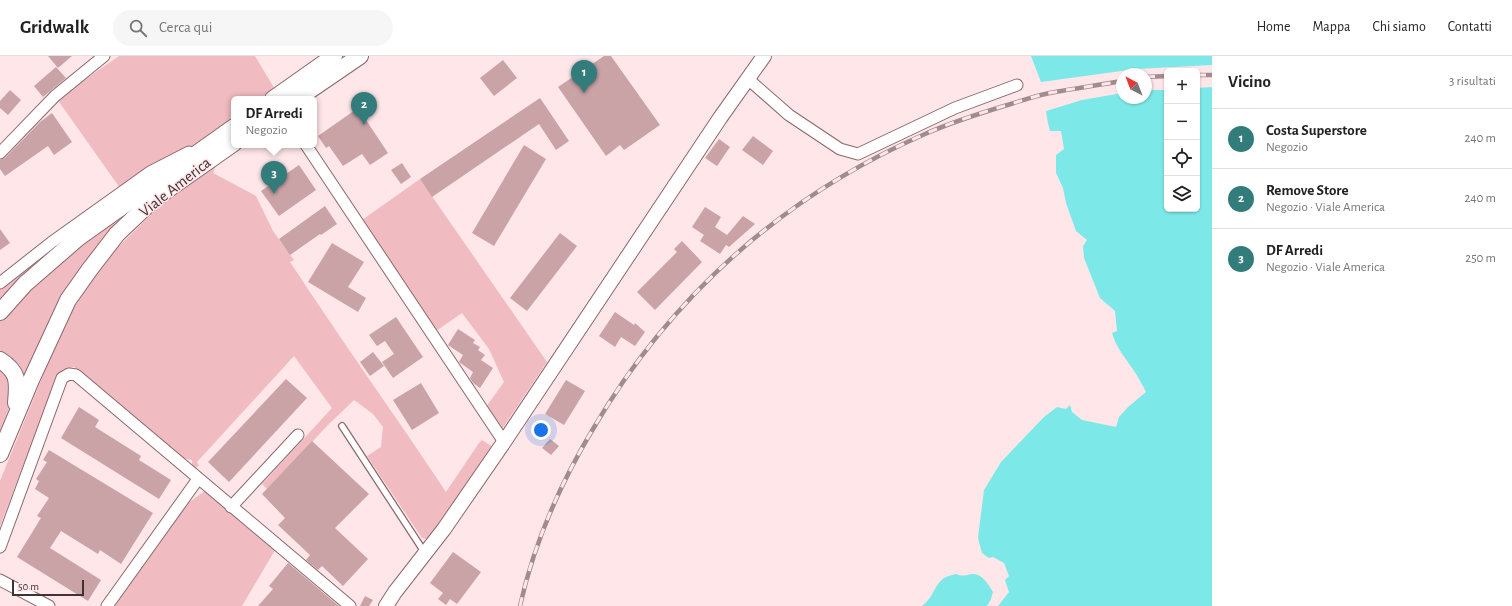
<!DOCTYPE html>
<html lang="it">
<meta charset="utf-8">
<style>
:root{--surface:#fff;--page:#f6f6f6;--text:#222;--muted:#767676;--line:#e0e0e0;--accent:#337c7c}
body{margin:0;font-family:"Alegreya Sans",sans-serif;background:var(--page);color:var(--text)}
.controls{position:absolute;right:12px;top:12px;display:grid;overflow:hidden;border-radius:6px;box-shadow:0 1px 3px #0004}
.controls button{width:36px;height:36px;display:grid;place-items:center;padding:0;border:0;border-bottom:1px solid var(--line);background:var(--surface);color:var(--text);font:20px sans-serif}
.compass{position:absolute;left:1116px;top:12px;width:36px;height:36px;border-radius:50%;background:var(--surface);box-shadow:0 1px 3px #0004;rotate:318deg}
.scale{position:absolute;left:12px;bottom:10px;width:72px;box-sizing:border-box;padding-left:4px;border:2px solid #423234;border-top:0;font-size:11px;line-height:14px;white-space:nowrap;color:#423234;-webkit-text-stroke:3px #ffe6e9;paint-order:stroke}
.you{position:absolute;left:541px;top:374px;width:14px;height:14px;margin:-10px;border:3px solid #fff;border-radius:50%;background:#1a73e8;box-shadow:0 0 0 6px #1a73e833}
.badge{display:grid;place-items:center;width:26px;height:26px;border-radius:50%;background:var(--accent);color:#fff;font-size:13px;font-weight:700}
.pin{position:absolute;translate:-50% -33px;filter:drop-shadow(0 1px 2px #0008)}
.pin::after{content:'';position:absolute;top:21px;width:14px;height:12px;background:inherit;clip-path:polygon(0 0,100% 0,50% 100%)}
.popup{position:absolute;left:231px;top:40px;width:86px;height:52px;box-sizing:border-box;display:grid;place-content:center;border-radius:6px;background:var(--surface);filter:drop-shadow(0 1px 3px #0005);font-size:13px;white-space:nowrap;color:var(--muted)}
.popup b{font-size:15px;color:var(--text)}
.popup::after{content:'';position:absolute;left:50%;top:100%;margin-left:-8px;border:8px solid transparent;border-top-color:var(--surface)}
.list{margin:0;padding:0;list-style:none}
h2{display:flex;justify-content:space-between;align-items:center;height:52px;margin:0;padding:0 16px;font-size:17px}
h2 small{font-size:13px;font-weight:400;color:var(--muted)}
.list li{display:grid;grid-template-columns:26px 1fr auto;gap:12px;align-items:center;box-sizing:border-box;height:60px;padding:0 16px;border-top:1px solid var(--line)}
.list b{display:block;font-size:15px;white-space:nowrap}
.list p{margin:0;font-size:13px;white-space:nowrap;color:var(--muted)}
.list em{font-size:13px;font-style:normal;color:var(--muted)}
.icon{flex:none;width:22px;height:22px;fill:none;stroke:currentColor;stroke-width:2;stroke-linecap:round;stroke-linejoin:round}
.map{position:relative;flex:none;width:1212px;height:550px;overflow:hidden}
header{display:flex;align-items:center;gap:24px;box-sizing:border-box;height:56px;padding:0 20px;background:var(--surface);border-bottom:1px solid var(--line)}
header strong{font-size:19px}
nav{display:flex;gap:22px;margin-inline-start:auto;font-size:14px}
.search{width:280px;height:36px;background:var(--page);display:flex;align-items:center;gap:10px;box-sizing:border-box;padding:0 14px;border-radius:22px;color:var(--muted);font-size:15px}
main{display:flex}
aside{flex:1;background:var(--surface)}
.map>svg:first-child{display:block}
.green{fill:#f0bbc1}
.water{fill:#7de8e8}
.building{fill:#caa3a7}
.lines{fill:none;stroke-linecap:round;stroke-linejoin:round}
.service-casing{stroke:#8b686c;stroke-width:8}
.minor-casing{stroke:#8b686c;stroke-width:13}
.tertiary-casing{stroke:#8b686c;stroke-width:16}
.secondary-casing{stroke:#8b686c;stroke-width:18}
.service{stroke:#fff;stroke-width:5.5}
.minor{stroke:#fff;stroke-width:11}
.tertiary{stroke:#fff;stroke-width:14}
.secondary{stroke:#fff;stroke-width:16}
.rail-casing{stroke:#a08c8e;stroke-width:4.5}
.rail{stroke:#ffe6e9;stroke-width:3;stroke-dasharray:9;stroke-linecap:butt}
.labels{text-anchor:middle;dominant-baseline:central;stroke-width:3;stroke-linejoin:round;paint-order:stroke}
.street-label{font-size:16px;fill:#423234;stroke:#ffe6e9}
</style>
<header>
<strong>Gridwalk</strong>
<div class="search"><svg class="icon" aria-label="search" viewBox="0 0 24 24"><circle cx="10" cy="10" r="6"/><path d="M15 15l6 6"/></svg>Cerca qui</div>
<nav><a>Home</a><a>Mappa</a><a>Chi siamo</a><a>Contatti</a></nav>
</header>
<main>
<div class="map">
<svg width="1212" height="550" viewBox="0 0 1212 550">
<rect width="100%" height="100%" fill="#ffe6e9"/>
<g class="green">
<polygon points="119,0 255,0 276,35 264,43 234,43 234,65 195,90 120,132 57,43"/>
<path d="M217,107L213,117L256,140L273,175L294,204L290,206C341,284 395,359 446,436L479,387L482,384L491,390V395L443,466L427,483L422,482L367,400L381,391L383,371L373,358L354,344L329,368L267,433L262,428L332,352L294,300L197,406L199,409L195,413L192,411V404L182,402L74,311L64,313L57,321L0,470V425L65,265L98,214L116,193L167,143Z"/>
<polygon points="150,119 0,245 0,232"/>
<polygon points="420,123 547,306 502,373 486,351 504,326 489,293 462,257 436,275 362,164"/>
<polygon points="126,156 115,167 95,194 25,321 0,297 0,264 16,246 57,206"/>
<polygon points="0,309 7,314 13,340 0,378"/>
<polygon points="205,435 275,494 242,550 115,550 188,447"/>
</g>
<g class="water">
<polygon points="1031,0 1212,0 1212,9 1136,13 1041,26"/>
<path d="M1212,31V550H998L1009,536L1005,524L1009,520L1004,507L993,501L989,502L982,497L978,482L984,434L1001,406L1044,361L1057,351L1066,353L1070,349L1072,356L1082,364L1116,371L1119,361L1128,351L1146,336C1142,328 1137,319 1132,312C1124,300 1116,291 1112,277L1117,275L1115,255L1100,242L1084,202L1083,190L1087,184L1076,175L1066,147L1063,132L1056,117V99L1064,93L1061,75H1050L1048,67L1046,55L1082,44L1122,37V42H1146V34H1167V153H1197V32Z"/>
<path d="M956,518C963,521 965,519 972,518C982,517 988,528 993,536L991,543L987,550H922C934,541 934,529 944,522C947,520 952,519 956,518Z"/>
</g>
<g class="building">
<polygon points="48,0 72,0 58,12"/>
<polygon points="604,0 611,0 660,69 624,94 620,89 606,100 558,31"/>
<polygon points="503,4 517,22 494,40 480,22"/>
<polygon points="56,11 66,22 43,41 34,30"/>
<polygon points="10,34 21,44 8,59 0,52 0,45"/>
<polygon points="540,42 569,85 556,94 539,68 432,141 420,123"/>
<polygon points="358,52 388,97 370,109 362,98 343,110 329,90 326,92 318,80"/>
<polygon points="52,57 72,86 54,99 48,90 5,120 0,113 0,104 5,102 40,66"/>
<polygon points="753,80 773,95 763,109 742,94"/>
<polygon points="719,83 730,91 717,110 705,102"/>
<polygon points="524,89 546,103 494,190 472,177"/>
<polygon points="402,107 411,121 401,128 391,114"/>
<polygon points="299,109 316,134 279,160 261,135"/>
<polygon points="325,150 337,168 321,179 320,178 290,199 279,183"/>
<polygon points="705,151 721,161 715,171 727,179 743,160 755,168 729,191 726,189 720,198 700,185 704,179 692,171"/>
<polygon points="0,173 10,187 0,194"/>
<polygon points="560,177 577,190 527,255 510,242"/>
<polygon points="682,185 702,206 655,254 637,236 677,196 674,193"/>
<polygon points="332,187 364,206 348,231 366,242 358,256 308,226"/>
<polygon points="615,256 634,269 635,267 645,276 635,290 621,281 615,291 599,280"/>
<polygon points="396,261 423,301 393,322 382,306 394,298 385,285 377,290 369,279"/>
<polygon points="458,273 475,284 473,287 480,291 478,294 485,299 481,304 493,312 480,332 473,327 470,322 473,316 459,306 463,299 448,289"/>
<polygon points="373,296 384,310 370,320 360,306"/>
<polygon points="286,323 307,342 229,426 208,406"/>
<polygon points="566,324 585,335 564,369 545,358"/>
<polygon points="421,327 439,357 412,374 393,344"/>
<polygon points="79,351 99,364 95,371 141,400 139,404 171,424 159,443 61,382"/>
<polygon points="550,383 559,390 551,399 542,392"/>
<polygon points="312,385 369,438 335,472 368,503 343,530 322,510 318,514 306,504 310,499 278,469 285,462 262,438"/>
<polygon points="49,394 153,457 121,508 100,494 98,498 61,475 50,492 101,524 88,545 17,501 41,462 37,460 49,442 35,433 39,425 36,423 47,406 43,404"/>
<polygon points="453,496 481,516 457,548 450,543 446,549 438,543 443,537 430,527"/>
<polygon points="288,507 339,550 258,550 273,533 269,530"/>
<polygon points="365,540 373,544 369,550 360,550"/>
</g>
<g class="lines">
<defs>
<polyline id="service" points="342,370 425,497"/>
<g id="minor">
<polyline points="748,23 789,59 840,93 858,98 955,52 1017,29"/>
<polyline points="306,89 504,386"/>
<polyline points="0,97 55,40 104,0"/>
<polyline points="0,227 52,186 150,116 189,96"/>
<polyline points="231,451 298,379"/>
<polyline points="0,491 62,322 69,318 76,319 350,550"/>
<polyline points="0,524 49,550"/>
<polyline points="107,550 198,423"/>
</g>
<polyline id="tertiary" points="386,550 395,536 444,473 504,386 720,62 764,0"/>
<g id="secondary">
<polyline points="273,43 334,0"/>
<polyline points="297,43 360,0"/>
<polyline points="0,256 25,228 78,182 234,71"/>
<path d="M0,304C19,316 18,326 16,347"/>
<polyline points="0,398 31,324 68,244 90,213 117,178 153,144 234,87"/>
</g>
</defs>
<use href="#service" class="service-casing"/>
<use href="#minor" class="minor-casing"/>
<use href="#tertiary" class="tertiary-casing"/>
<use href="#secondary" class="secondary-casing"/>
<use href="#service" class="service"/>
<use href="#minor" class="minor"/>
<use href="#tertiary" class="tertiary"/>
<use href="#secondary" class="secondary"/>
<defs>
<g id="rail">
<polyline points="1197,19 1212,19"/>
<polyline points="1146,21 1167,20"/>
<path d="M520,550C534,487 560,428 593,373C671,240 783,140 925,78C954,65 984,56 1014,47C1027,43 1041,38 1055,36C1077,32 1100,29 1122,25"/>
</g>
</defs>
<use href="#rail" class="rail-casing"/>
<use href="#rail" class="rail"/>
</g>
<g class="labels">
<g class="street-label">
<text transform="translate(175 131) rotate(-38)">Viale America</text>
</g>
</g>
</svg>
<div class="controls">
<button>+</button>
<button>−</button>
<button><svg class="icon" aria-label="locate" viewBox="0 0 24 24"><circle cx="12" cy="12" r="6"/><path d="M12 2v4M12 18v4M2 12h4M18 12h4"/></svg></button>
<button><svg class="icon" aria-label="layers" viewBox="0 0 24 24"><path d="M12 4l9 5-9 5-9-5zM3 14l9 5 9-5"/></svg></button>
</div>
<svg class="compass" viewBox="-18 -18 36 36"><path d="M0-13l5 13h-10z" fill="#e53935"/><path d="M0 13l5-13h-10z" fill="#767676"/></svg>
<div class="scale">50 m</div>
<div class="you"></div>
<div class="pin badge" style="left:584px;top:37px">1</div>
<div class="pin badge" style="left:364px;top:69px">2</div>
<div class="pin badge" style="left:274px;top:138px">3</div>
<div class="popup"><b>DF Arredi</b>Negozio</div>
</div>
<aside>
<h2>Vicino<small>3 risultati</small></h2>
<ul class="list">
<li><span class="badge">1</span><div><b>Costa Superstore</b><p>Negozio</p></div><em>240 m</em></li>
<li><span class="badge">2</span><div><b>Remove Store</b><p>Negozio · Viale America</p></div><em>240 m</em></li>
<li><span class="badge">3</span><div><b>DF Arredi</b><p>Negozio · Viale America</p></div><em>250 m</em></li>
</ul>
</aside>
</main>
